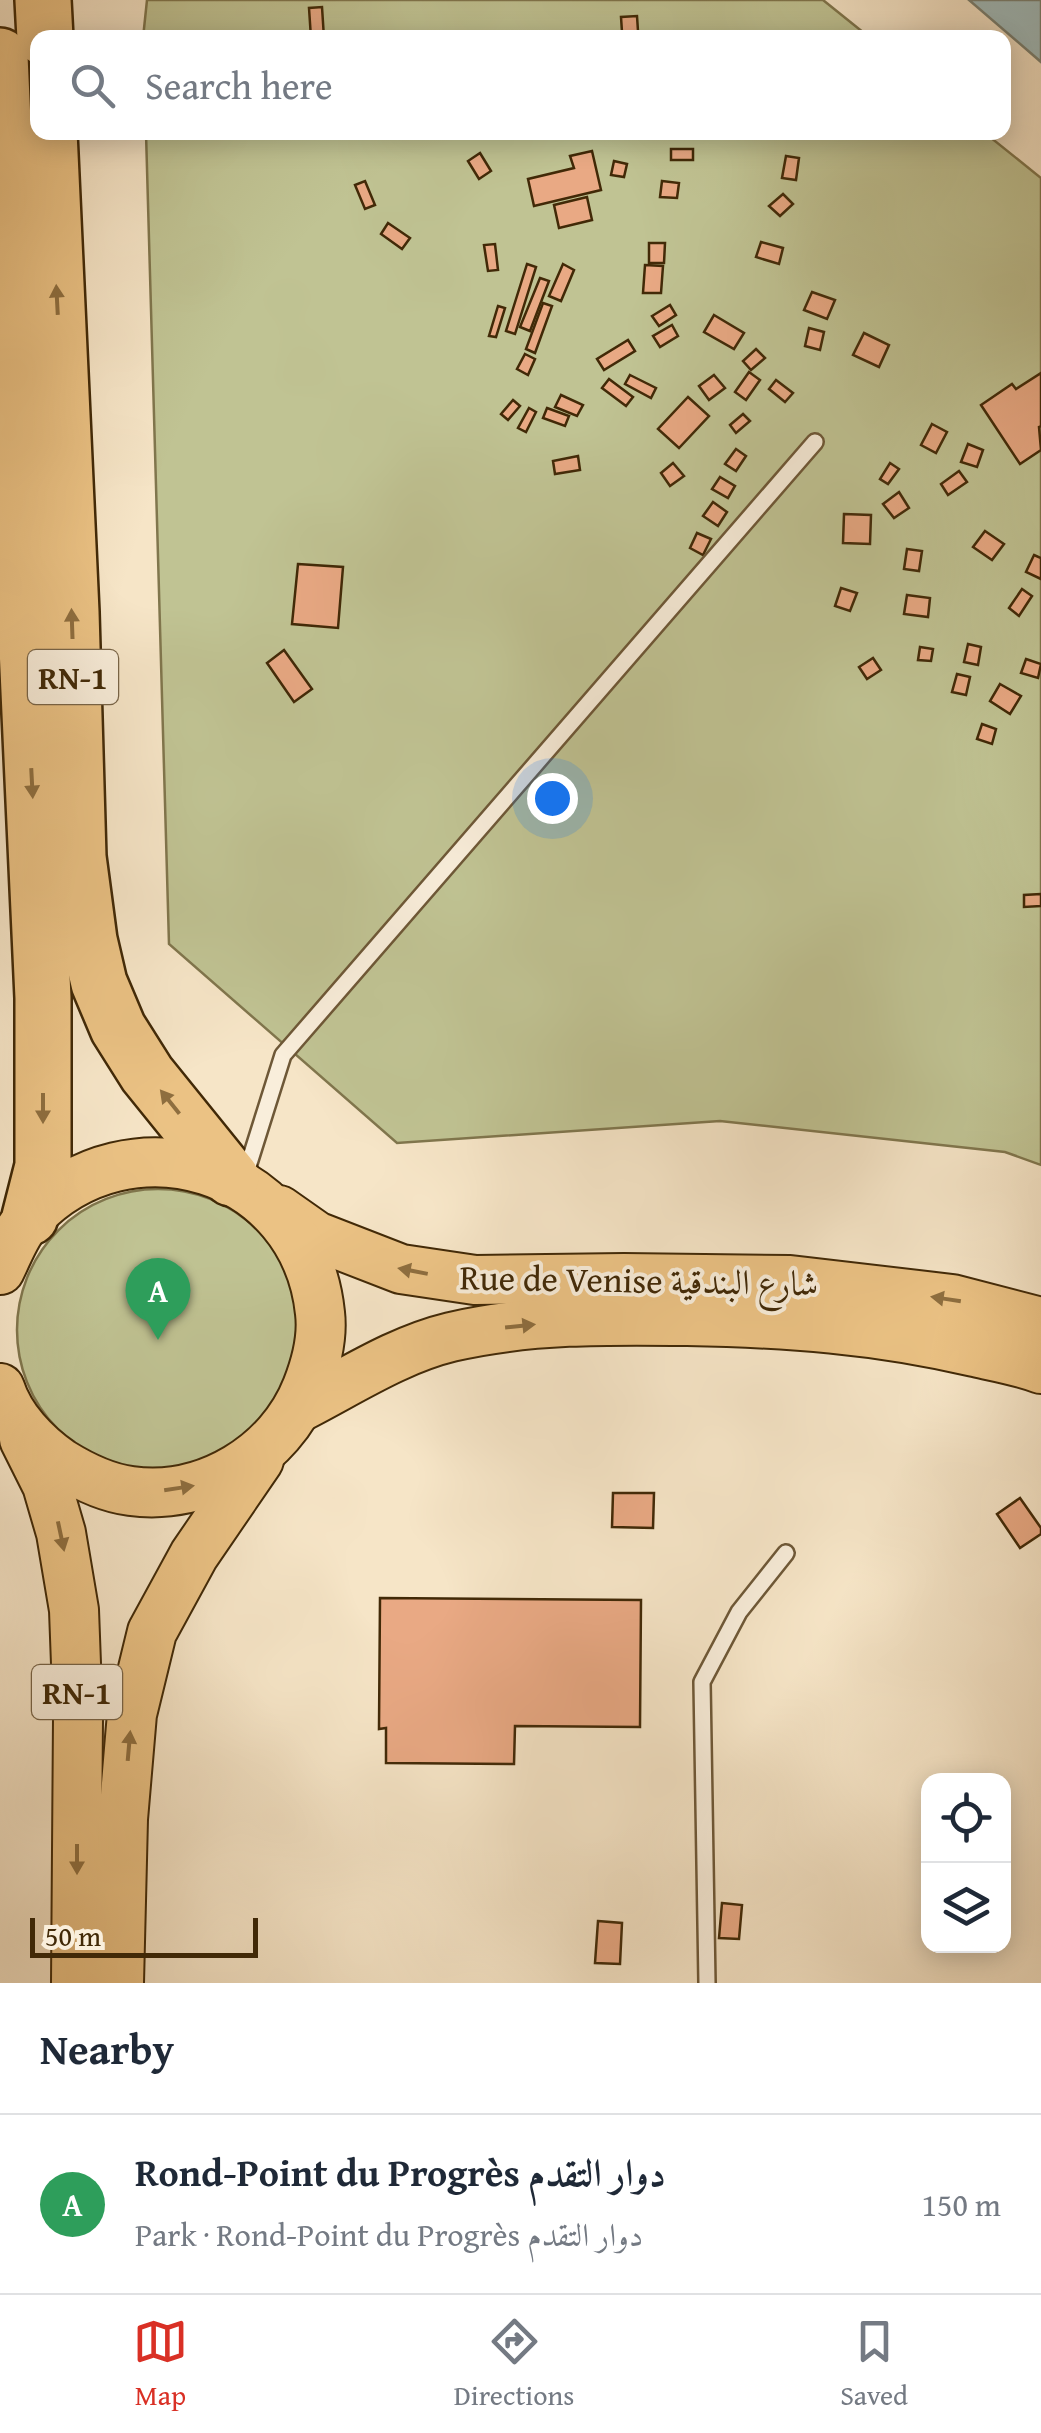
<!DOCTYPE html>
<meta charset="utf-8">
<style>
:root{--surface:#fff;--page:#f6f6f7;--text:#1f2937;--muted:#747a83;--line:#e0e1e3;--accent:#d93025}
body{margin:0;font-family:"Gentium Book Plus",Amiri,serif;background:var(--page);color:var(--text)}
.controls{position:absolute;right:30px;bottom:30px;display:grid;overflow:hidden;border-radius:20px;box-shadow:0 5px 25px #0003}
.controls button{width:90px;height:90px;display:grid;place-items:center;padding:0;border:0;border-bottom:2px solid var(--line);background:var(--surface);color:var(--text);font:50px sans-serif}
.scale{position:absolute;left:30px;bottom:25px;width:228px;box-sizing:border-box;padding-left:10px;border:5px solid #412907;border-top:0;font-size:28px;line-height:35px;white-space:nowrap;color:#412907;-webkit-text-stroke:8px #f9eedb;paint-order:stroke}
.you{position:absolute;left:552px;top:798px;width:35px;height:35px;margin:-25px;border:8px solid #fff;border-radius:50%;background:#1a73e8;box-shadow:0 0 0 15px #1a73e833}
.badge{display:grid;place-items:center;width:65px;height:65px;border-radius:50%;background:var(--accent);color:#fff;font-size:32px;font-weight:700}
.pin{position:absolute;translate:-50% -82px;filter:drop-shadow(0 2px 5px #0008)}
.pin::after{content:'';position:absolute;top:52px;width:35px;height:30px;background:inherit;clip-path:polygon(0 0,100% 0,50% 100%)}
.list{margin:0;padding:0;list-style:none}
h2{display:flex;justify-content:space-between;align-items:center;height:130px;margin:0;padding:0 40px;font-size:42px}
h2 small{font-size:32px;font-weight:400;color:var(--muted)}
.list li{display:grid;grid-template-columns:65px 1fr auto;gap:30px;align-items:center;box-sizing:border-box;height:180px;padding:0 40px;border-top:2px solid var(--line)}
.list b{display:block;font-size:38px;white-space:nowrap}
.list p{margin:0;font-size:32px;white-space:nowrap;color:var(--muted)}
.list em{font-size:32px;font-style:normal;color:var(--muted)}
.icon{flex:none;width:55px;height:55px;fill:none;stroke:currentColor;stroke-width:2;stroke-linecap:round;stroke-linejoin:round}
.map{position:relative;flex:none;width:1041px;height:1983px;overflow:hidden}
.search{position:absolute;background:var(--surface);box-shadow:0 5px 25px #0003;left:30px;right:30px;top:30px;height:110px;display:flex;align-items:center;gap:25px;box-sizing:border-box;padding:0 35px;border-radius:20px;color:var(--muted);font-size:38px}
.sheet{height:310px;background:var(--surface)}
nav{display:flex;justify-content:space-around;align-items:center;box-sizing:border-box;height:140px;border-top:2px solid var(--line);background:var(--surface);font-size:28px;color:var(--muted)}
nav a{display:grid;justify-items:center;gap:5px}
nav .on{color:var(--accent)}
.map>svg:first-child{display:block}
.green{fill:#c0c393;stroke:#80764d;stroke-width:2.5}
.water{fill:#a0bdbf;stroke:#7a8275;stroke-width:2.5}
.building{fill:#e9a984;stroke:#412907;stroke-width:2.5}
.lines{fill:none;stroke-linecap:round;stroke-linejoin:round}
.lane-casing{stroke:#6e5837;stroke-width:20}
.primary-casing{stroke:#412907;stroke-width:52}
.highway-casing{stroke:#412907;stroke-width:60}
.lane{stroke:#f9eedb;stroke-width:15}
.primary{stroke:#ebc284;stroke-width:48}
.highway{stroke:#ebc284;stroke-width:55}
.oneway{fill:#8e6e3f}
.labels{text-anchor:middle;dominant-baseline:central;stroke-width:8;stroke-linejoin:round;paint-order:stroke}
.shield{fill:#f9eedb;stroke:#786447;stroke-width:2.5}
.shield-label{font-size:32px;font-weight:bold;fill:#412907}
.street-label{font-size:35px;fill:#412907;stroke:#f9eedb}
</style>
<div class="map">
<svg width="1041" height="1983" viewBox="0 0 1041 1983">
<rect width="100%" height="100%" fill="#f6e5c7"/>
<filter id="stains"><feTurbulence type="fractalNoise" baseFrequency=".002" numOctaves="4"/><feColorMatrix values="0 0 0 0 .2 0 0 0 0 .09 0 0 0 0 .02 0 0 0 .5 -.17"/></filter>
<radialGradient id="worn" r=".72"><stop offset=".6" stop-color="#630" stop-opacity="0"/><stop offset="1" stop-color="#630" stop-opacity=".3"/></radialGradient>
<g class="green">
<polygon points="147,0 823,0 869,37 143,38"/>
<polygon points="146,133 985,133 1041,178 1041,1165 1005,1152 720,1121 397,1143 169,944"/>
<circle cx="158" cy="1330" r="141"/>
</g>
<polygon class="water" points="970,0 1041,0 1041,62 969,0"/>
<g class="building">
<polygon points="322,7 324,38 311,38 309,8"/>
<polygon points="637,16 638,31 622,32 621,17"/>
<rect x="671" y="149" width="22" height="11"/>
<polygon points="592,151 601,190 534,206 528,179 574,168 570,156"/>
<polygon points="480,153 491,171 479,179 468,161"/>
<polygon points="786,156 799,158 796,180 782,178"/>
<polygon points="614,161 627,164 624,177 611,175"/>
<polygon points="365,181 375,205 365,209 355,185"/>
<polygon points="662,181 679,183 677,198 660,197"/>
<polygon points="783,194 793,204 780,216 769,206"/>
<polygon points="587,197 592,220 559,228 554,205"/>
<polygon points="388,223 410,238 402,249 381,234"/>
<polygon points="761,242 783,248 779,264 756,257"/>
<polygon points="649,243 665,243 664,263 649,263"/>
<polygon points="495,244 498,270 488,271 484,245"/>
<polygon points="527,264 536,267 515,334 506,331"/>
<polygon points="563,264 574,270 561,301 549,296"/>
<polygon points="645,265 663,266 661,293 643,293"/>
<polygon points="540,278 549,281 530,331 520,327"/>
<polygon points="812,292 835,300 827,319 804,310"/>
<polygon points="543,303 552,306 535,353 526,349"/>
<polygon points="670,305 676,315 659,326 652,316"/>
<polygon points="498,306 505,308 496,337 489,336"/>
<polygon points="714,315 744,333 734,349 704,332"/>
<polygon points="672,325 678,336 660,347 653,336"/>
<polygon points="809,328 824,332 820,350 805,346"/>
<polygon points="864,333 889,345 879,367 853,355"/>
<polygon points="628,340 635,351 604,370 597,359"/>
<polygon points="756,349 765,358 751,370 743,361"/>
<polygon points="525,354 535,359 528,375 517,369"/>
<polygon points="749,372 760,380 746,400 735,392"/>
<polygon points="1041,373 1041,426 1039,427 1041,450 1020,464 981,405 1012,384 1016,389"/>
<polygon points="630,375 656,388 651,398 625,384"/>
<polygon points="714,375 725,388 709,400 699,386"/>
<polygon points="609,379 633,397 626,406 602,388"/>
<polygon points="776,380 793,393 785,402 769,389"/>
<polygon points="561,395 583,405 577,416 555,407"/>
<polygon points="688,397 709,416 679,448 658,429"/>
<polygon points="513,400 520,406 508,420 501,414"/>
<polygon points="529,408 536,412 526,432 518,428"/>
<polygon points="547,408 569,416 565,426 543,418"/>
<polygon points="743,414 750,421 736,433 730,425"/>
<polygon points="932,424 947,432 936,453 921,445"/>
<polygon points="968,444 983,450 977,467 961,462"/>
<polygon points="736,449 746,456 736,471 725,464"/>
<polygon points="578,456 580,470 555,474 553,461"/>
<polygon points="673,463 684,476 670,486 661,473"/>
<polygon points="890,463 899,469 888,484 880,479"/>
<polygon points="959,471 967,482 948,495 941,484"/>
<polygon points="720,477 735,486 728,498 712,489"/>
<polygon points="899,492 909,508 894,518 883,504"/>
<polygon points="713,502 727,512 718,526 703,516"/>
<polygon points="844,514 871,515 870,544 843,543"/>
<polygon points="985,531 1004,544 992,560 973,547"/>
<polygon points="697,533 711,539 703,555 690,548"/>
<polygon points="907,549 922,551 919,571 904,569"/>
<polygon points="1034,555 1041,558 1041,579 1026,572"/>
<polygon points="298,564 343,567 338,628 292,624"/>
<polygon points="841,588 857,593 850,611 835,606"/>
<polygon points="1022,589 1032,596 1019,616 1009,608"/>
<polygon points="907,595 930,598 928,617 904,614"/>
<polygon points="968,644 981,647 978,665 964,662"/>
<polygon points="920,647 933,649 931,661 918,660"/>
<polygon points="284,650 312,689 294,702 267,663"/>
<polygon points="873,658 881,670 867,679 859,667"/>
<polygon points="1026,659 1041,664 1038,678 1021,673"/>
<polygon points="957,674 970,677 966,695 952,692"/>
<polygon points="1000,684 1021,696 1010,714 990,701"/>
<polygon points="982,724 996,729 992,744 977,739"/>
<polygon points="1041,894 1041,906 1024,907 1024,895"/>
<polygon points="613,1493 654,1493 653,1528 612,1527"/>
<polygon points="1020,1498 1041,1528 1041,1534 1020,1548 997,1514"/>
<polygon points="380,1598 641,1600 640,1727 515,1726 514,1764 386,1763 386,1728 379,1729"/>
<polygon points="722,1903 742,1905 739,1939 719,1938"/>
<polygon points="598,1921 622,1923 620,1964 595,1963"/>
</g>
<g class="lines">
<defs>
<g id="lane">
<polyline points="245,1176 283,1055 815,442"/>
<polyline points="707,1983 702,1682 739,1612 786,1553"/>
</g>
<g id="primary">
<polyline points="279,1210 316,1236 401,1269 475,1280 624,1278 790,1280 952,1299 1041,1322"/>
<path d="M0,1270C9,1252 16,1231 30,1217C130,1112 305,1166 320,1313C323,1338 316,1364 307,1387C280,1456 205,1501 131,1491C106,1488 82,1476 61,1463C35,1445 10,1419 0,1388"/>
<path d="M300,1407C349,1382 397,1350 451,1337C528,1319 608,1320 687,1321C787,1323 876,1329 974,1352C997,1357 1020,1361 1041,1369"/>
<polyline points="24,1439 47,1485 61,1533 74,1610 78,1718 76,1983"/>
<polyline points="119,1983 123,1819 132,1714 152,1632 194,1555 259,1460"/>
</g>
<g id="highway">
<polyline points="43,0 45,38"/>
<polyline points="0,56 43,998 43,1166 30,1217"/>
<polyline points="49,132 71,612 78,857 89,940 99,983 118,1028 147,1074 231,1178"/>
</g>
</defs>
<use href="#lane" class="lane-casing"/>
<use href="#primary" class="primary-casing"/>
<use href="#highway" class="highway-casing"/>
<use href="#lane" class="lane"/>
<use href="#primary" class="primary"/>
<use href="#highway" class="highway"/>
</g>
<defs><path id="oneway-solid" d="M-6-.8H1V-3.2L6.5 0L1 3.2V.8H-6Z" transform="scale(2.5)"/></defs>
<g class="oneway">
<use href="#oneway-solid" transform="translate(57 300) rotate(-93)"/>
<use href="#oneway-solid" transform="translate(72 624) rotate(-92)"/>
<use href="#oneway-solid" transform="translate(32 783) rotate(87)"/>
<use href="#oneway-solid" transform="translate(170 1102) rotate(-129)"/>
<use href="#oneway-solid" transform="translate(43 1108) rotate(90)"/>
<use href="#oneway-solid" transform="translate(413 1271) rotate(-169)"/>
<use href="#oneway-solid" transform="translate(946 1299) rotate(-171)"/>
<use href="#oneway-solid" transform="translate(520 1326) rotate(-6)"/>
<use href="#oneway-solid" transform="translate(179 1488) rotate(-9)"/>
<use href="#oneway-solid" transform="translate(61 1536) rotate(78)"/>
<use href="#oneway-solid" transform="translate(129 1746) rotate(-85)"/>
<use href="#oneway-solid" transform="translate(77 1859) rotate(90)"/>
</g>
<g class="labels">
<g class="shield">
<rect x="28" y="650" width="90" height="54" rx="8"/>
<rect x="32" y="1665" width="90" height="54" rx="8"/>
</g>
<g class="shield-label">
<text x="73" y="677">RN-1</text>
<text x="77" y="1692">RN-1</text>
</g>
<g class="street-label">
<text transform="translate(639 1280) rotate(1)">Rue de Venise شارع البندقية</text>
</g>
</g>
<rect width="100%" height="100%" filter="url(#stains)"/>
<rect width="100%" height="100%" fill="url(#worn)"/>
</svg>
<div class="controls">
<button><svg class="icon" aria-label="locate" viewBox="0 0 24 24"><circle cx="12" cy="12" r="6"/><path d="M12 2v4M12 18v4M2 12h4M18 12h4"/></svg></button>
<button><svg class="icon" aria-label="layers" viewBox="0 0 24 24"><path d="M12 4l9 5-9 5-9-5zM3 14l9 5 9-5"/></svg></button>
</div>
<div class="scale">50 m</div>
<div class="you"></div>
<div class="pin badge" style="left:158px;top:1340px;background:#2e9e5b">A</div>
<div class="search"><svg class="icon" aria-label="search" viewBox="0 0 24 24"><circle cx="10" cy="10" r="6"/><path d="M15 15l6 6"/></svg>Search here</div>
</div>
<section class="sheet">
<h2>Nearby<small></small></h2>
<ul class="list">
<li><span class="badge" style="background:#2e9e5b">A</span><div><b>Rond-Point du Progrès دوار التقدم</b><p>Park · Rond-Point du Progrès دوار التقدم</p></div><em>150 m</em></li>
</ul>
</section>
<nav>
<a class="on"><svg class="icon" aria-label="map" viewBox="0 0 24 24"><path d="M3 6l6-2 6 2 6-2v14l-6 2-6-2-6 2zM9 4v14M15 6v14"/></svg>Map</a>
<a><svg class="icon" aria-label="directions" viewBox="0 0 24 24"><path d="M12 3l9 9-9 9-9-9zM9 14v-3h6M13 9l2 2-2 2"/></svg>Directions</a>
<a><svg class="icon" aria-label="saved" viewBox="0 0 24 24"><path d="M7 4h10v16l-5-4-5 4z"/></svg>Saved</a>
</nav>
